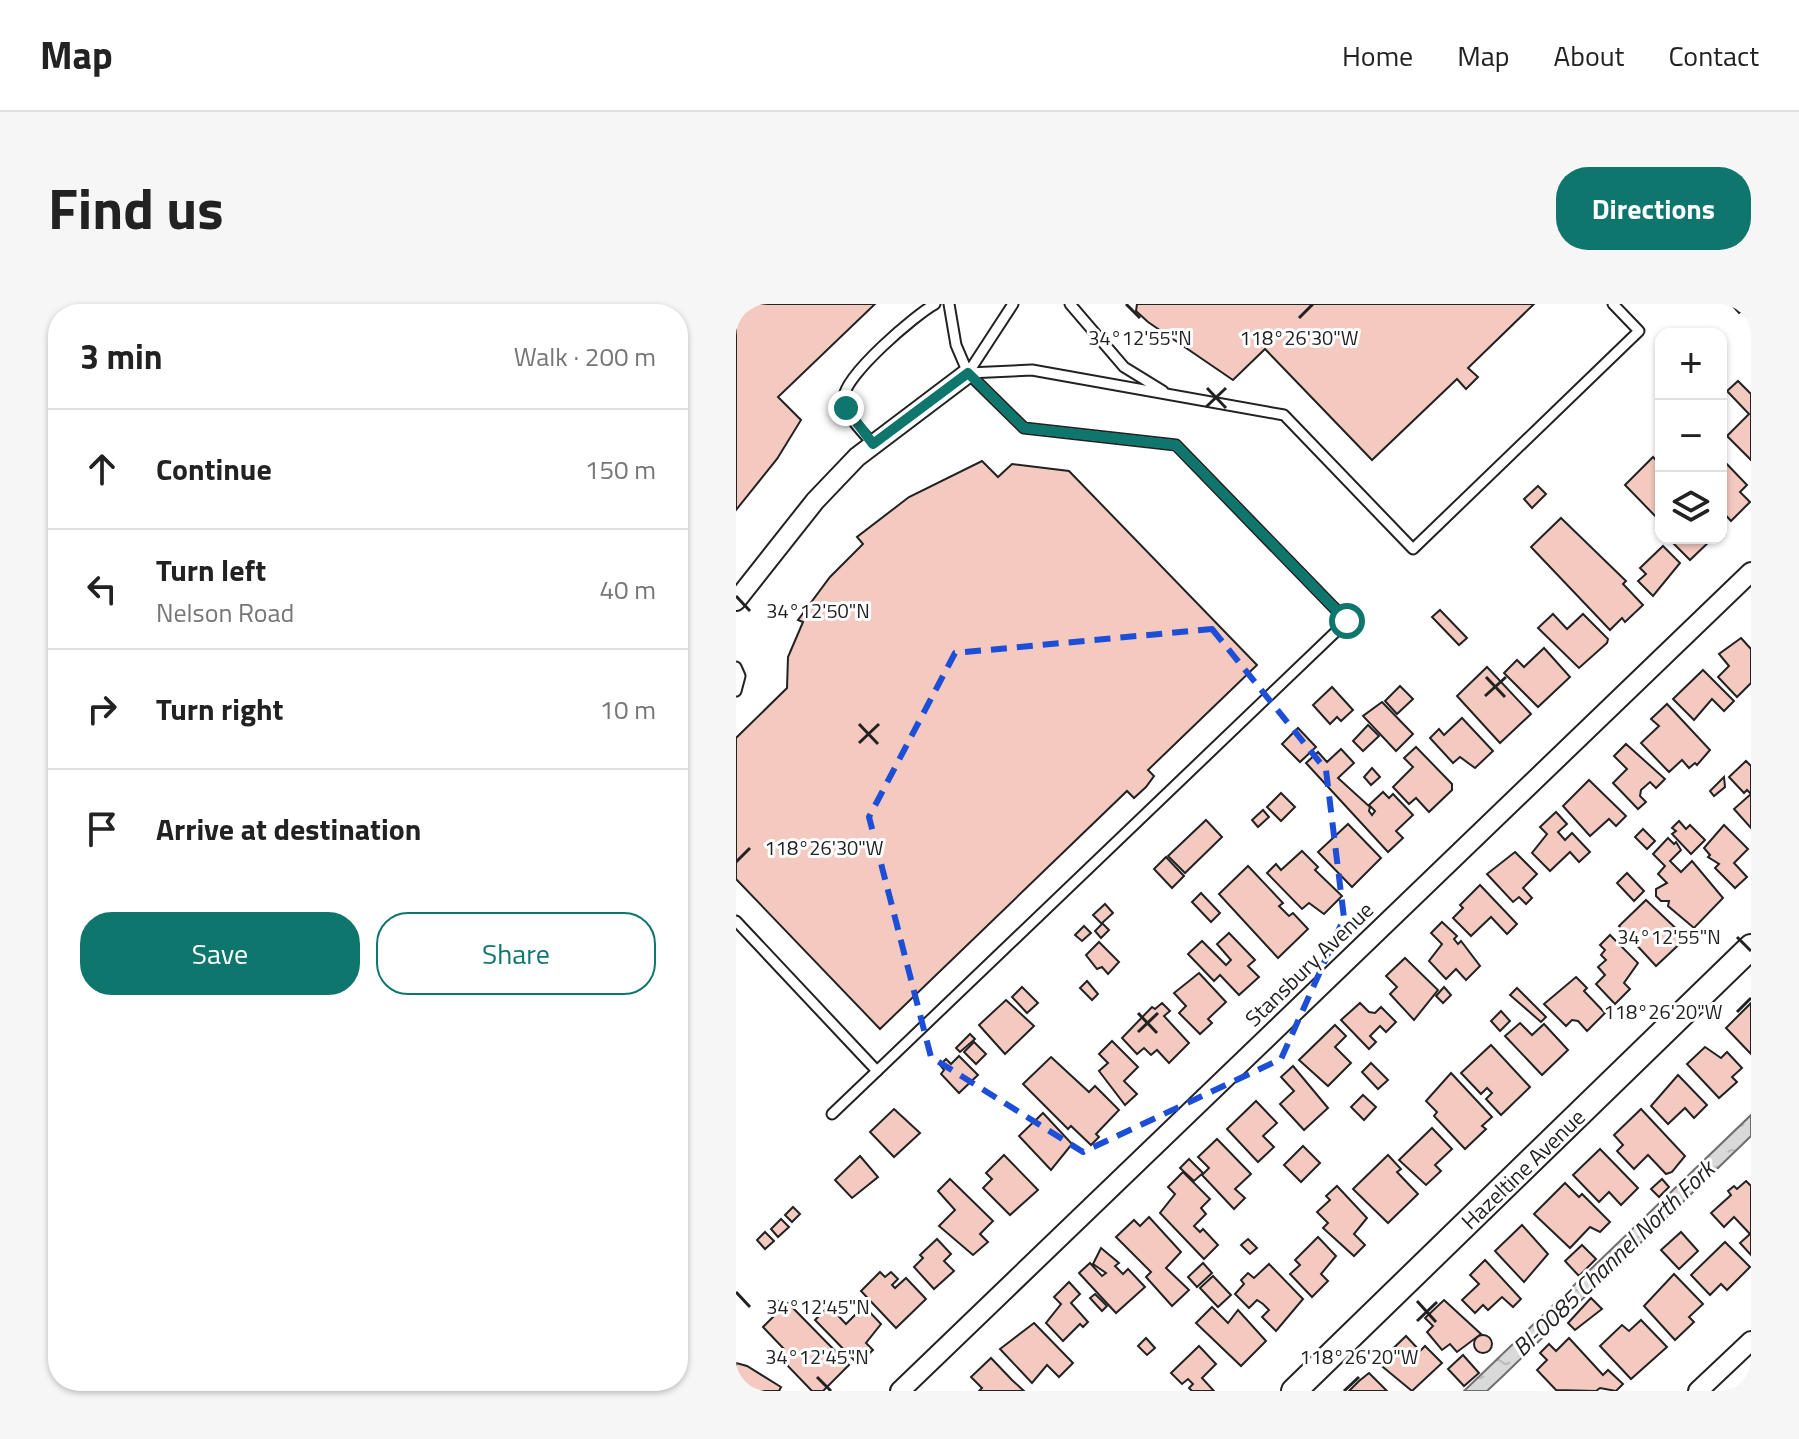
<!DOCTYPE html>
<meta charset="utf-8">
<style>
:root{--surface:#fff;--page:#f6f6f6;--text:#222;--muted:#767676;--line:#e0e0e0;--accent:#0f766e}
body{margin:0;font-family:"Titillium Web",sans-serif;background:var(--page);color:var(--text)}
.controls{position:absolute;right:24px;top:24px;display:grid;overflow:hidden;border-radius:16px;box-shadow:0 2px 6px #0004}
.controls button{width:72px;height:72px;display:grid;place-items:center;padding:0;border:0;border-bottom:2px solid var(--line);background:var(--surface);color:var(--text);font:40px sans-serif}
.stop{position:absolute;width:24px;height:24px;margin:-18px;border:6px solid #0f766e;border-radius:50%;background:#fff}
.stop.end{background:#0f766e;border-color:#fff;box-shadow:0 2px 8px #0008}
.list{margin:0;padding:0;list-style:none}
h2{display:flex;justify-content:space-between;align-items:center;height:104px;margin:0;padding:0 32px;font-size:34px}
h2 small{font-size:26px;font-weight:400;color:var(--muted)}
.list li{display:grid;grid-template-columns:52px 1fr auto;gap:24px;align-items:center;box-sizing:border-box;height:120px;padding:0 32px;border-top:2px solid var(--line)}
.list b{display:block;font-size:30px;white-space:nowrap}
.list p{margin:0;font-size:26px;white-space:nowrap;color:var(--muted)}
.list em{font-size:26px;font-style:normal;color:var(--muted)}
.actions{display:flex;gap:16px;padding:24px 32px}
.actions a{flex:1;padding:18px 0;border:2px solid var(--accent);border-radius:32px;text-align:center;font-size:28px;color:var(--accent)}
.actions .main{background:var(--accent);color:#fff}
.icon{flex:none;width:44px;height:44px;fill:none;stroke:currentColor;stroke-width:2;stroke-linecap:round;stroke-linejoin:round}
.map{position:relative;flex:none;width:1015px;height:1087px;overflow:hidden;border-radius:32px}
header{display:flex;align-items:center;gap:48px;box-sizing:border-box;height:112px;padding:0 40px;background:var(--surface);border-bottom:2px solid var(--line)}
header strong{font-size:38px}
nav{display:flex;gap:44px;margin-inline-start:auto;font-size:28px}
.intro{display:flex;align-items:center;justify-content:space-between;box-sizing:border-box;height:192px;padding:0 48px}
h1{margin:0;font-size:56px}
.button{padding:20px 36px;border-radius:32px;background:var(--accent);color:#fff;font-size:28px;font-weight:700}
main{display:flex;gap:48px;padding:0 48px}
aside{flex:1;background:var(--surface);border-radius:32px;box-shadow:0 2px 6px #0004}
.map>svg:first-child{display:block}
.water{fill:url(#water-ripples);stroke:#6f6f6f;stroke-width:2}
.building{fill:#f3c9c0;stroke:#222;stroke-width:2}
.lines{fill:none;stroke-linecap:round;stroke-linejoin:round}
.service-casing{stroke:#222;stroke-width:13}
.minor-casing{stroke:#222;stroke-width:22}
.tertiary-casing{stroke:#222;stroke-width:28}
.service{stroke:#fff;stroke-width:9}
.minor{stroke:#fff;stroke-width:18}
.tertiary{stroke:#fff;stroke-width:24}
.route{stroke:#0f766e;stroke-width:10}
.marked{fill:none;stroke:#1d4ed8;stroke-width:6;stroke-dasharray:16 10;stroke-linejoin:round}
.ticks{fill:none;stroke:#222;stroke-width:3}
.labels{text-anchor:middle;dominant-baseline:central;stroke-width:6;stroke-linejoin:round;paint-order:stroke}
.street-label{font-size:22px;fill:#222;stroke:#fff}
.water-label{font-size:24px;font-style:italic;fill:#222;stroke:#fff}
.ticks-label{font-size:20px;text-anchor:middle;fill:#222;stroke:#fff;stroke-width:6;stroke-linejoin:round;paint-order:stroke}
</style>
<header>
<strong>Map</strong>
<nav><a>Home</a><a>Map</a><a>About</a><a>Contact</a></nav>
</header>
<div class="intro"><h1>Find us</h1><a class="button">Directions</a></div>
<main>
<aside>
<h2>3 min<small>Walk · 200 m</small></h2>
<ul class="list">
<li><svg class="icon" aria-label="ahead" viewBox="0 0 24 24"><path d="M12 20V5M6 11l6-6 6 6"/></svg><div><b>Continue</b></div><em>150 m</em></li>
<li><svg class="icon" aria-label="left" viewBox="0 0 24 24"><path d="M17 20v-9H6M10 6l-5 5 5 5"/></svg><div><b>Turn left</b><p>Nelson Road</p></div><em>40 m</em></li>
<li><svg class="icon" aria-label="right" viewBox="0 0 24 24"><path d="M7 20v-9h11M14 6l5 5-5 5"/></svg><div><b>Turn right</b></div><em>10 m</em></li>
<li><svg class="icon" aria-label="arrive" viewBox="0 0 24 24"><path d="M6 21V4h12l-3 4 3 4H6"/></svg><div><b>Arrive at destination</b></div></li>
</ul>
<div class="actions"><a class="main">Save</a><a>Share</a></div>
</aside>
<div class="map">
<svg width="1015" height="1087" viewBox="0 0 1015 1087">
<defs>
<pattern id="water-ripples" width="26" height="14" patternUnits="userSpaceOnUse" patternTransform="scale(2)"><rect width="26" height="14" fill="#d9d9d9"/><path d="M2 4q2-2 4 0t4 0M15 11q2-2 4 0t4 0" fill="none" stroke="#bababa"/></pattern>
</defs>
<rect width="100%" height="100%" fill="#fff"/>
<polygon class="water" points="1015,811 1015,832 769,1070 751,1087 728,1087"/>
<g class="building">
<polygon points="0,0 139,0 42,93 65,116 41,155 0,206"/>
<polygon points="401,0 798,0 732,64 742,73 730,85 721,75 636,156 529,45 497,76 412,18 400,7"/>
<polygon points="995,0 1015,0 1015,12 1012,14 1006,7 1003,9"/>
<polygon points="1002,77 1015,90 1015,156 991,132 1013,110 991,87"/>
<polygon points="917,153 925,161 925,218 889,181"/>
<polygon points="986,155 1011,181 1004,188 1014,198 995,217 985,206"/>
<polygon points="246,157 262,173 276,160 333,167 521,361 412,466 418,472 410,483 398,494 391,487 144,725 0,575 0,434 51,384 52,353 67,318 62,316 94,273 127,240 121,233 173,193"/>
<polygon points="802,182 810,190 796,204 788,195"/>
<polygon points="825,214 890,277 887,280 907,301 889,318 886,314 874,326 795,243"/>
<polygon points="942,234 977,234 954,256 937,239"/>
<polygon points="927,242 944,259 917,292 902,277 910,270 904,264"/>
<polygon points="704,306 731,334 723,341 696,313"/>
<polygon points="817,310 831,325 847,310 872,335 871,339 843,364 802,324"/>
<polygon points="1005,334 1015,345 1015,379 1001,393 982,373 993,362 983,350"/>
<polygon points="808,344 834,373 802,403 768,369 781,356 788,363"/>
<polygon points="751,363 795,410 764,439 721,392"/>
<polygon points="967,366 998,397 988,407 976,395 958,416 937,395"/>
<polygon points="664,382 677,395 661,410 649,397"/>
<polygon points="596,383 617,406 605,417 601,413 594,420 577,401"/>
<polygon points="646,398 677,430 660,447 627,412"/>
<polygon points="931,400 974,446 961,461 959,459 953,464 946,456 933,468 905,439 923,422 915,415"/>
<polygon points="726,414 757,447 739,464 724,453 717,459 694,434 703,425 708,431"/>
<polygon points="632,421 643,432 627,447 617,437"/>
<polygon points="562,424 580,443 564,458 546,440"/>
<polygon points="890,440 929,475 920,484 914,478 905,486 904,492 910,498 902,505 877,479 891,465 878,452"/>
<polygon points="680,443 716,480 716,486 693,508 680,494 673,500 657,483 677,463 668,454"/>
<polygon points="605,445 618,459 602,474 634,503 633,507 636,511 639,507 633,501 647,488 653,494 657,490 677,511 660,527 667,534 652,548 570,459 582,448 591,458"/>
<polygon points="1010,457 1015,462 1015,524 998,505 1015,490 1011,486 1008,489 993,473"/>
<polygon points="636,464 644,473 635,481 628,473"/>
<polygon points="988,473 989,483 978,492 974,487"/>
<polygon points="853,476 890,512 880,522 873,515 854,532 827,502"/>
<polygon points="545,489 559,503 545,517 531,503"/>
<polygon points="527,506 533,513 522,523 516,516"/>
<polygon points="820,508 831,520 822,528 829,536 836,529 854,548 843,558 834,548 814,567 796,549 811,530 804,523"/>
<polygon points="470,516 486,533 449,569 432,552"/>
<polygon points="943,517 950,525 954,521 969,536 955,550 936,530 940,527 936,524"/>
<polygon points="612,520 645,554 616,583 582,548"/>
<polygon points="988,521 1012,545 998,559 1011,573 999,584 979,564 983,560 972,553 974,551 968,544"/>
<polygon points="907,525 919,537 911,545 899,533"/>
<polygon points="932,534 938,540 940,538 945,546 934,557 945,568 956,557 987,594 958,624 932,602 933,597 925,597 920,592 920,585 931,579 922,570 929,562 917,550"/>
<polygon points="566,547 582,563 579,566 606,592 588,610 573,599 566,605 531,569 540,560 545,566"/>
<polygon points="779,548 801,570 787,584 796,594 790,600 783,593 777,598 751,570"/>
<polygon points="430,553 448,572 436,584 418,565"/>
<polygon points="512,562 547,599 543,602 553,612 557,609 572,625 542,654 483,590"/>
<polygon points="891,569 908,587 898,597 881,579"/>
<polygon points="744,581 781,620 771,630 755,613 735,632 717,614 727,604 724,601"/>
<polygon points="465,589 484,609 475,618 456,598"/>
<polygon points="910,596 950,634 920,662 883,622"/>
<polygon points="369,600 377,609 366,619 373,626 365,634 359,627 366,620 357,611"/>
<polygon points="706,618 721,632 718,635 722,640 725,637 744,662 730,676 720,665 710,675 693,657 706,640 695,629"/>
<polygon points="348,622 355,629 346,637 339,631"/>
<polygon points="493,629 519,656 512,662 523,673 503,691 484,671 478,677 452,650 466,637 490,661 495,656 481,640"/>
<polygon points="874,631 902,659 888,679 894,685 879,700 860,680 869,671 862,663 870,656 865,651 869,646 864,641"/>
<polygon points="363,638 383,658 372,670 366,663 361,665 350,651"/>
<polygon points="669,654 702,686 678,716 654,690 661,683 650,672"/>
<polygon points="463,669 490,698 472,715 476,719 464,730 443,709 450,702 438,689"/>
<polygon points="840,673 851,684 848,687 869,709 851,727 842,717 836,716 830,722 808,700"/>
<polygon points="351,677 362,690 356,696 344,684"/>
<polygon points="286,683 302,699 291,709 276,693"/>
<polygon points="708,683 715,691 707,699 700,692"/>
<polygon points="781,684 810,713 805,718 774,691"/>
<polygon points="270,696 298,722 269,750 243,721"/>
<polygon points="426,699 434,707 428,712 453,739 433,759 421,746 415,751 408,744 401,750 386,734 416,703 419,705"/>
<polygon points="624,699 633,708 639,709 645,703 660,718 650,728 644,722 634,732 640,738 633,745 605,716"/>
<polygon points="1015,699 1015,750 990,724"/>
<polygon points="765,707 774,717 764,727 755,717"/>
<polygon points="784,719 796,731 808,720 832,746 806,771 769,732"/>
<polygon points="599,721 610,732 599,743 615,759 592,782 563,756"/>
<polygon points="234,730 239,735 224,748 220,744"/>
<polygon points="376,737 402,763 388,777 401,790 389,801 363,767 372,759 363,750"/>
<polygon points="238,738 250,750 240,760 228,748"/>
<polygon points="755,741 794,783 765,811 750,795 756,789 751,784 745,790 725,769"/>
<polygon points="969,743 985,754 991,748 1006,764 996,773 1001,778 983,794 951,760"/>
<polygon points="223,752 242,771 223,789 205,770 208,766 204,761 210,755 215,760"/>
<polygon points="315,753 353,788 359,782 383,806 360,830 363,833 355,841 335,822 332,825 287,780"/>
<polygon points="635,759 652,776 642,785 626,768"/>
<polygon points="557,762 592,804 568,826 544,800 558,787 545,773"/>
<polygon points="715,769 756,813 746,822 750,825 729,845 698,812 701,808 690,797"/>
<polygon points="942,771 971,801 958,814 949,804 932,820 915,802"/>
<polygon points="627,791 640,803 628,816 615,803"/>
<polygon points="520,797 541,819 527,832 538,843 522,858 491,825"/>
<polygon points="158,805 184,829 158,853 134,828"/>
<polygon points="905,805 949,852 936,868 930,870 912,851 898,865 881,847 887,841 878,831"/>
<polygon points="307,809 336,840 315,866 283,832"/>
<polygon points="696,824 716,845 699,861 705,867 690,881 663,856"/>
<polygon points="481,835 515,870 499,885 509,894 498,905 466,871 473,864 462,853"/>
<polygon points="567,842 584,859 565,878 548,861"/>
<polygon points="864,845 902,884 885,901 873,888 863,898 837,871"/>
<polygon points="268,851 302,886 274,911 247,884 256,875 250,869"/>
<polygon points="652,851 665,865 661,868 682,890 652,919 617,885"/>
<polygon points="124,852 142,873 116,894 99,876"/>
<polygon points="453,855 467,869 458,877 444,864"/>
<polygon points="447,868 474,895 465,904 470,910 458,922 464,928 467,925 482,941 468,955 424,909 439,890 432,883"/>
<polygon points="214,875 257,917 244,930 252,938 237,951 203,922 219,906 202,887"/>
<polygon points="926,875 933,883 923,893 915,885"/>
<polygon points="1010,877 1015,882 1015,951 1004,939 1014,930 998,913 988,923 975,909 995,891 992,887 998,882 1001,885"/>
<polygon points="829,879 843,893 846,890 874,918 864,928 854,923 834,944 798,910"/>
<polygon points="601,882 631,914 618,930 629,941 618,952 587,924 592,919 581,908 594,896 590,892"/>
<polygon points="57,903 64,910 56,918 49,911"/>
<polygon points="413,913 445,948 430,964 453,986 436,1002 410,973 415,968 380,933 398,916 404,922"/>
<polygon points="45,915 53,923 42,933 35,925"/>
<polygon points="786,921 812,950 788,978 759,947"/>
<polygon points="29,928 38,937 29,945 21,936"/>
<polygon points="945,928 962,947 943,965 925,946"/>
<polygon points="582,933 600,952 585,970 592,977 576,993 554,970 564,961 559,956"/>
<polygon points="201,935 215,950 208,957 218,967 198,985 178,963 187,954 184,951"/>
<polygon points="512,935 521,944 514,950 505,941"/>
<polygon points="989,938 1014,963 991,986 985,980 974,991 955,971"/>
<polygon points="846,941 860,955 843,972 829,957"/>
<polygon points="365,944 383,959 379,962 387,970 392,965 409,983 380,1009 343,969 354,959 366,972 370,969 357,960"/>
<polygon points="749,956 785,995 777,1003 766,993 752,1006 747,1001 739,1009 726,996 743,980 734,971"/>
<polygon points="467,959 476,969 461,983 452,973"/>
<polygon points="533,960 567,995 540,1027 526,1013 533,1006 527,1000 521,996 513,1004 499,990 508,980 505,976 512,969 518,974"/>
<polygon points="144,968 149,973 155,968 162,975 156,981 159,984 170,974 190,995 160,1024 125,987"/>
<polygon points="938,970 967,1000 953,1013 958,1018 939,1036 908,1002"/>
<polygon points="477,972 495,991 482,1003 464,984"/>
<polygon points="333,978 344,990 335,999 352,1018 347,1023 344,1020 327,1037 310,1019 325,1000 318,993"/>
<polygon points="359,990 371,1002 366,1007 354,994"/>
<polygon points="855,994 866,1005 839,1026 832,1019"/>
<polygon points="708,996 745,1030 721,1048 714,1040 706,1046 691,1028 697,1022 689,1014"/>
<polygon points="42,997 48,1003 52,999 113,1061 87,1087 76,1087 47,1057 50,1053 45,1048 48,1045 27,1023 40,1010 35,1005"/>
<polygon points="93,1002 110,1020 128,1002 145,1020 130,1039 137,1046 122,1060 79,1016"/>
<polygon points="476,1003 492,1019 502,1006 530,1037 505,1062 460,1019"/>
<polygon points="905,1016 931,1043 895,1075 864,1042 886,1021 893,1027"/>
<polygon points="298,1019 337,1059 323,1073 311,1061 296,1079 264,1045"/>
<circle cx="747" cy="1040" r="9"/>
<polygon points="670,1032 684,1047 689,1042 706,1059 676,1087 642,1059"/>
<polygon points="410,1034 419,1044 411,1051 402,1042"/>
<polygon points="833,1034 867,1071 872,1066 887,1080 880,1087 864,1084 860,1087 820,1086 801,1066 811,1056 804,1049 813,1040 820,1047"/>
<polygon points="463,1042 480,1060 466,1074 478,1087 456,1087 453,1084 457,1080 452,1075 446,1080 435,1069"/>
<polygon points="727,1051 743,1069 728,1082 712,1065"/>
<polygon points="255,1054 276,1076 288,1087 243,1087 246,1084 235,1073"/>
<polygon points="0,1059 11,1062 45,1083 43,1087 0,1087"/>
<polygon points="633,1069 651,1087 613,1087 623,1077"/>
</g>
<g class="lines">
<defs>
<g id="service">
<polyline points="334,0 388,63 427,87"/>
<polyline points="232,69 296,66 548,111 677,245 903,27 877,0"/>
<polyline points="232,69 277,0"/>
<path d="M137,140C126,127 108,111 108,93C109,71 179,11 199,0"/>
<polyline points="0,363 4,372 0,387"/>
<polyline points="0,617 141,767 96,810"/>
<polyline points="141,767 611,317 440,141 288,124 232,69 220,41 213,0"/>
</g>
<g id="minor">
<polyline points="0,297 79,197 121,153 232,69"/>
<polyline points="164,1087 1015,268"/>
<polyline points="962,1087 1015,1037"/>
</g>
<polyline id="tertiary" points="558,1087 1015,643"/>
</defs>
<use href="#service" class="service-casing"/>
<use href="#minor" class="minor-casing"/>
<use href="#tertiary" class="tertiary-casing"/>
<use href="#service" class="service"/>
<use href="#minor" class="minor"/>
<use href="#tertiary" class="tertiary"/>
</g>
<g class="lines">
<polyline class="route" points="110,104 137,140 232,69 288,124 440,141 611,317"/>
</g>
<path class="marked" d="M476,325L590,466L608,614L545,755L347,848L195,753L133,513L219,349Z"/>
<path class="ticks" d="M390,0L404,14M563,14L577,0M471,84L490,104M470,103L490,84M0,292L14,307M750,373L769,393M749,392L770,373M123,420L142,440M123,439L143,420M0,558L14,544M1001,633L1015,647M1001,708L1015,694M402,709L421,729M402,728L422,709M0,988L14,1003M681,997L700,1018M681,1017L701,998M81,1073L95,1087M608,1087L623,1073"/>
<g class="labels">
<g class="street-label">
<text transform="translate(573 660) rotate(-44)">Stansbury Avenue</text>
<text transform="translate(787 865) rotate(-44)">Hazeltine Avenue</text>
</g>
<g class="water-label">
<text transform="translate(877 954) rotate(-44)">BI-0085 Channel North Fork</text>
</g>
</g>
<g class="ticks-label">
<text x="563" y="41">118°26'30"W</text>
<text x="404" y="41">34°12'55"N</text>
<text x="82" y="314">34°12'50"N</text>
<text x="88" y="551">118°26'30"W</text>
<text x="933" y="640">34°12'55"N</text>
<text x="927" y="715">118°26'20"W</text>
<text x="82" y="1010">34°12'45"N</text>
<text x="81" y="1060">34°12'45"N</text>
<text x="623" y="1060">118°26'20"W</text>
</g>
</svg>
<div class="controls">
<button>+</button>
<button>−</button>
<button><svg class="icon" aria-label="layers" viewBox="0 0 24 24"><path d="M12 4l9 5-9 5-9-5zM3 14l9 5 9-5"/></svg></button>
</div>
<div class="stop" style="left:611px;top:317px"></div>
<div class="stop end" style="left:110px;top:104px"></div>
</div>
</main>
